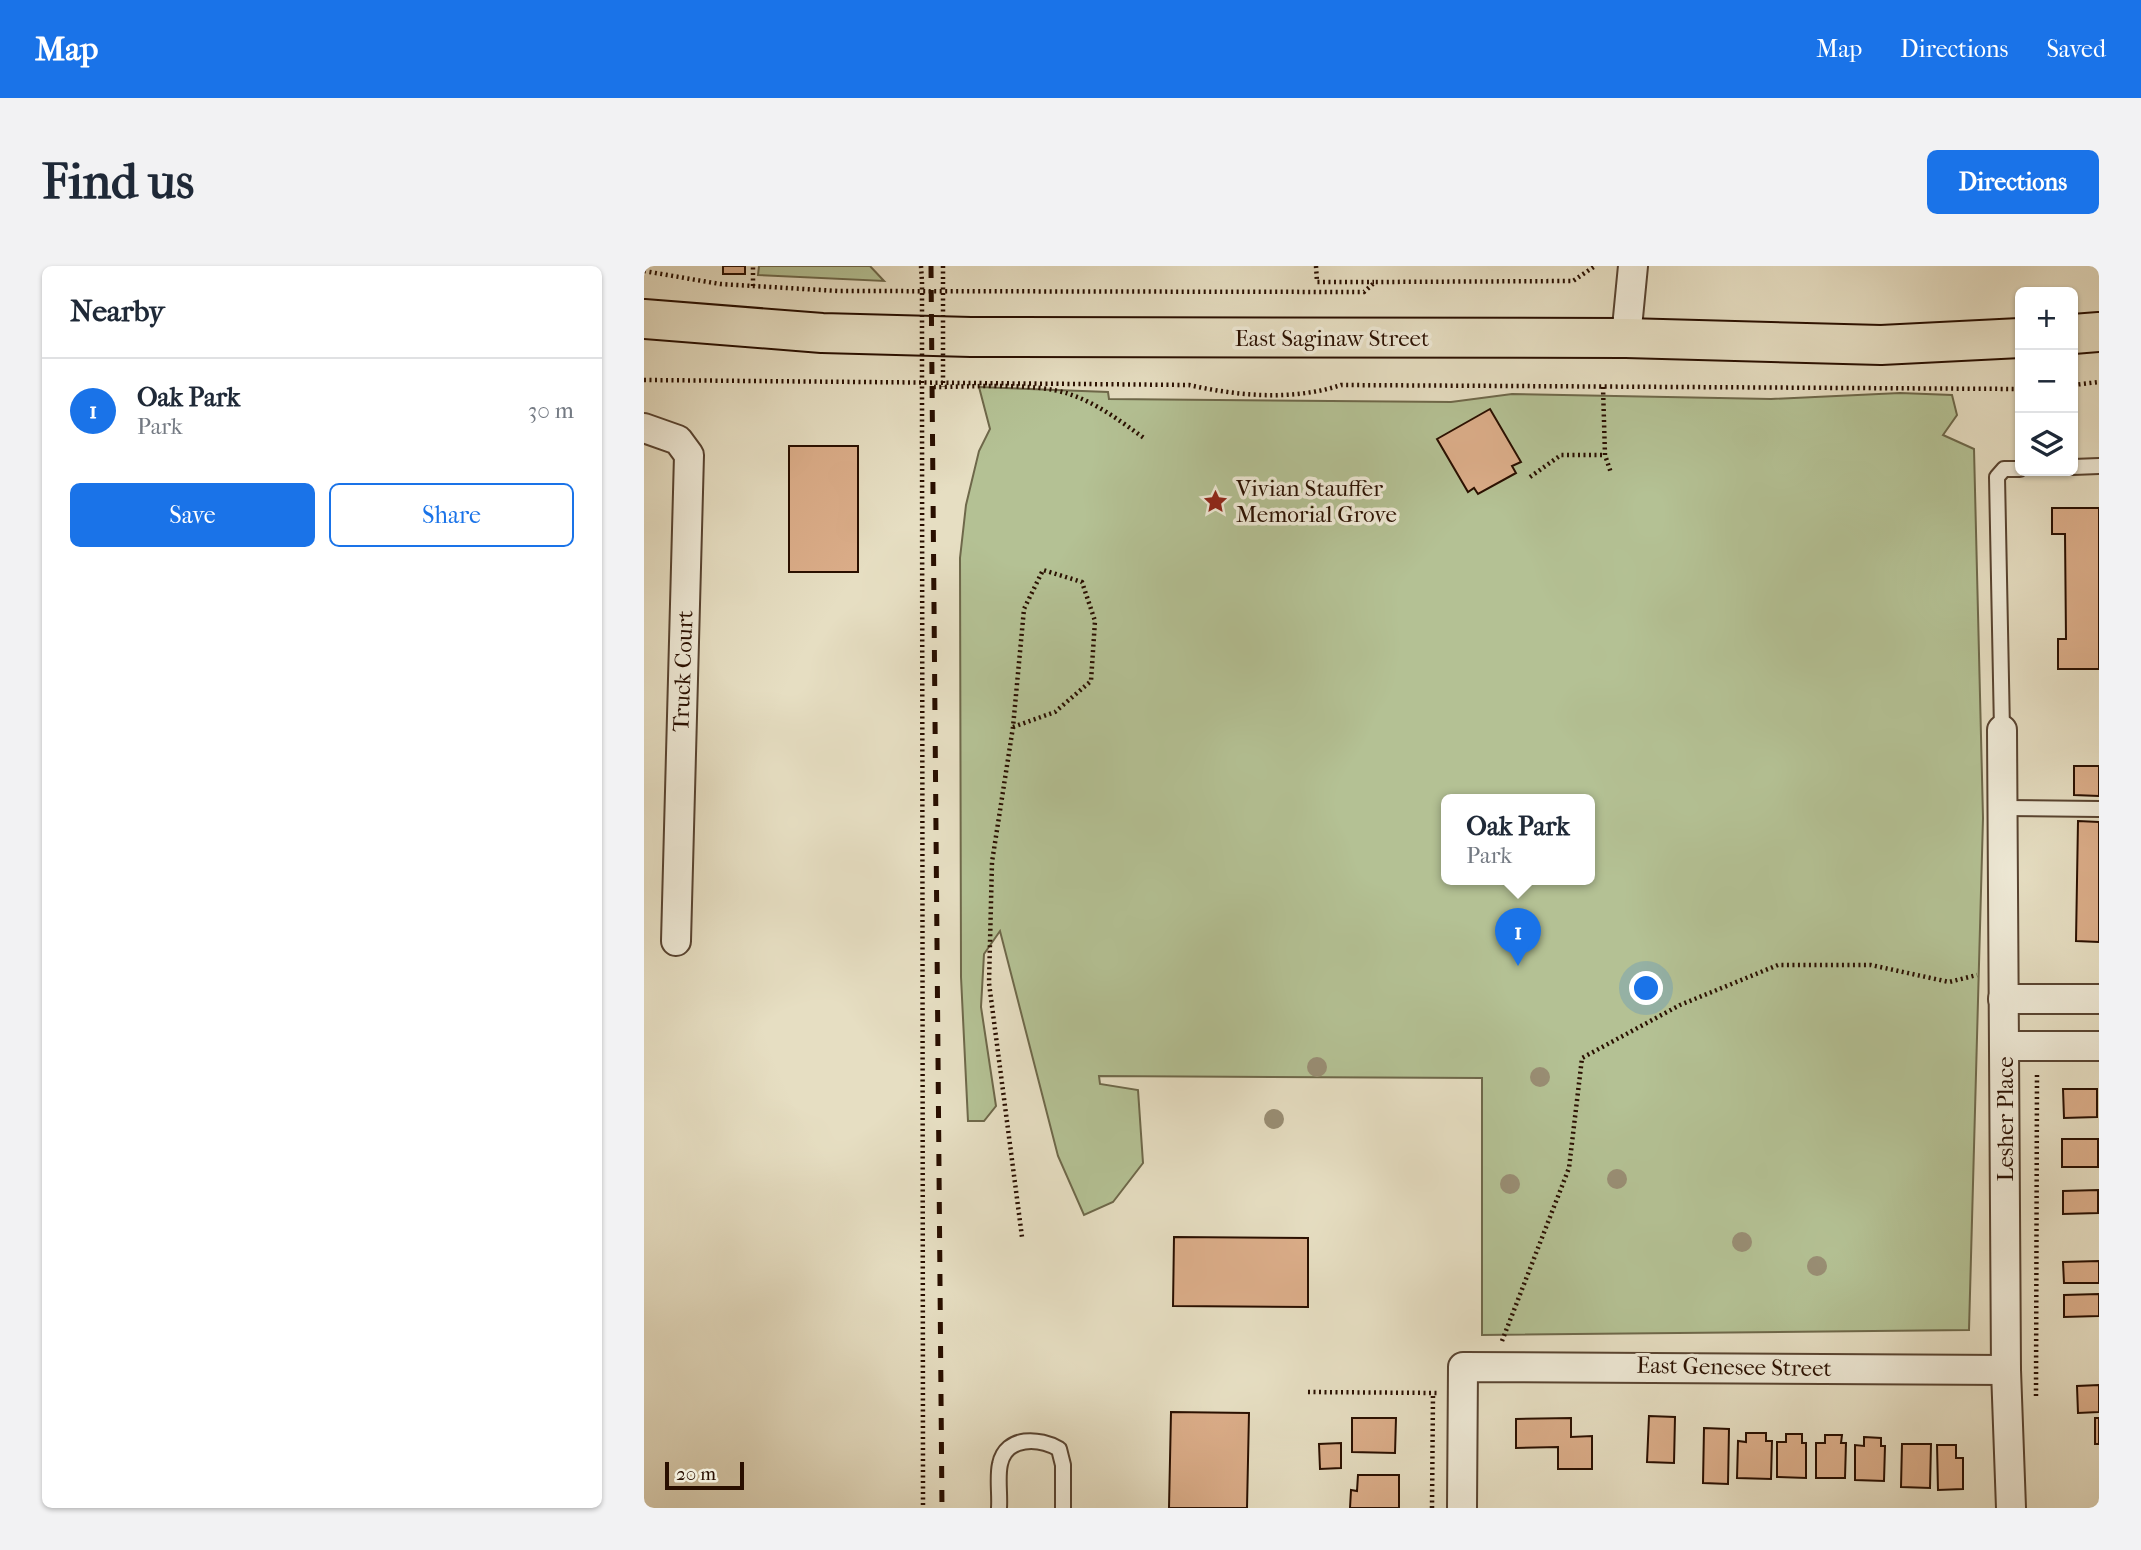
<!DOCTYPE html>
<meta charset="utf-8">
<style>
:root{--surface:#fff;--page:#f2f2f3;--text:#1f2937;--muted:#747a83;--line:#e0e1e3;--accent:#1a73e8}
body{margin:0;font-family:"IM FELL French Canon",serif;background:var(--page);color:var(--text)}
.controls{position:absolute;right:21px;top:21px;display:grid;overflow:hidden;border-radius:10px;box-shadow:0 2px 5px #0004}
.controls button{width:63px;height:63px;display:grid;place-items:center;padding:0;border:0;border-bottom:2px solid var(--line);background:var(--surface);color:var(--text);font:35px sans-serif}
.scale{position:absolute;left:21px;bottom:18px;width:79px;box-sizing:border-box;padding-left:7px;border:4px solid #290f00;border-top:0;font-size:19px;line-height:24px;white-space:nowrap;color:#290f00;-webkit-text-stroke:5px #efead7;paint-order:stroke}
.you{position:absolute;left:1003px;top:723px;width:24px;height:24px;margin:-18px;border:5px solid #fff;border-radius:50%;background:#1a73e8;box-shadow:0 0 0 10px #1a73e833}
.badge{display:grid;place-items:center;width:46px;height:46px;border-radius:50%;background:var(--accent);color:#fff;font-size:23px;font-weight:700}
.pin{position:absolute;translate:-50% -58px;filter:drop-shadow(0 2px 4px #0008)}
.pin::after{content:'';position:absolute;top:37px;width:24px;height:21px;background:inherit;clip-path:polygon(0 0,100% 0,50% 100%)}
.popup{position:absolute;left:797px;top:528px;width:154px;height:91px;box-sizing:border-box;display:grid;place-content:center;border-radius:10px;background:var(--surface);filter:drop-shadow(0 2px 5px #0005);font-size:23px;white-space:nowrap;color:var(--muted)}
.popup b{font-size:26px;color:var(--text)}
.popup::after{content:'';position:absolute;left:50%;top:100%;margin-left:-14px;border:14px solid transparent;border-top-color:var(--surface)}
.list{margin:0;padding:0;list-style:none}
h2{display:flex;justify-content:space-between;align-items:center;height:91px;margin:0;padding:0 28px;font-size:30px}
h2 small{font-size:23px;font-weight:400;color:var(--muted)}
.list li{display:grid;grid-template-columns:46px 1fr auto;gap:21px;align-items:center;box-sizing:border-box;height:105px;padding:0 28px;border-top:2px solid var(--line)}
.list b{display:block;font-size:26px;white-space:nowrap}
.list p{margin:0;font-size:23px;white-space:nowrap;color:var(--muted)}
.list em{font-size:23px;font-style:normal;color:var(--muted)}
.actions{display:flex;gap:14px;padding:21px 28px}
.actions a{flex:1;padding:16px 0;border:2px solid var(--accent);border-radius:10px;text-align:center;font-size:24px;color:var(--accent)}
.actions .main{background:var(--accent);color:#fff}
.icon{flex:none;width:38px;height:38px;fill:none;stroke:currentColor;stroke-width:2;stroke-linecap:round;stroke-linejoin:round}
.map{position:relative;flex:none;width:1455px;height:1242px;overflow:hidden;border-radius:10px}
header{display:flex;align-items:center;gap:42px;box-sizing:border-box;height:98px;padding:0 35px;background:var(--accent);color:#fff}
header strong{font-size:33px}
nav{display:flex;gap:38px;margin-inline-start:auto;font-size:24px}
.intro{display:flex;align-items:center;justify-content:space-between;box-sizing:border-box;height:168px;padding:0 42px}
h1{margin:0;font-size:49px}
.button{padding:18px 32px;border-radius:10px;background:var(--accent);color:#fff;font-size:24px;font-weight:700}
main{display:flex;gap:42px;padding:0 42px}
aside{flex:1;background:var(--surface);border-radius:10px;box-shadow:0 2px 5px #0004}
.map>svg:first-child{display:block}
.green{fill:#b4c194;stroke:#6e684a;stroke-width:2;fill-rule:evenodd}
.building{fill:#dbad89;stroke:#290f00;stroke-width:2}
.lines{fill:none;stroke-linecap:round;stroke-linejoin:round}
.service-casing{stroke:#584330;stroke-width:18}
.minor-casing{stroke:#584330;stroke-width:32}
.primary-casing{stroke:#290f00;stroke-width:42}
.path{stroke:#290f00;stroke-width:4.5;stroke-dasharray:2 3.5;stroke-linecap:butt}
.service{stroke:#efead7;stroke-width:14}
.minor{stroke:#efead7;stroke-width:28}
.primary{stroke:#e6dec2;stroke-width:38}
.rail{stroke:#290f00;stroke-width:5;stroke-dasharray:12 12;stroke-linecap:butt}
.path-bridge{stroke:#290f00;stroke-width:4.5;stroke-dasharray:2 3.5;stroke-linecap:butt}
.tree{fill:#998e74}
.labels{text-anchor:middle;dominant-baseline:central;stroke-width:7;stroke-linejoin:round;paint-order:stroke}
.street-label{font-size:23px;fill:#290f00;stroke:#efead7}
.poi-label{font-size:23px;fill:#290f00;stroke:#efead7;text-anchor:start}
</style>
<header>
<strong>Map</strong>
<nav><a>Map</a><a>Directions</a><a>Saved</a></nav>
</header>
<div class="intro"><h1>Find us</h1><a class="button">Directions</a></div>
<main>
<aside>
<h2>Nearby<small></small></h2>
<ul class="list">
<li><span class="badge">1</span><div><b>Oak Park</b><p>Park</p></div><em>30 m</em></li>
</ul>
<div class="actions"><a class="main">Save</a><a>Share</a></div>
</aside>
<div class="map">
<svg width="1455" height="1242" viewBox="0 0 1455 1242">
<rect width="100%" height="100%" fill="#e6dec2"/>
<filter id="stains"><feTurbulence type="fractalNoise" baseFrequency=".00286" numOctaves="4"/><feColorMatrix values="0 0 0 0 .2 0 0 0 0 .09 0 0 0 0 .02 0 0 0 .5 -.17"/></filter>
<radialGradient id="worn" r=".72"><stop offset=".6" stop-color="#630" stop-opacity="0"/><stop offset="1" stop-color="#630" stop-opacity=".3"/></radialGradient>
<g class="green">
<polygon points="115,0 226,0 240,15 114,9"/>
<path d="M335,121L464,126L465,133L807,136L868,128L1127,133L1256,127L1308,129L1313,149L1299,169L1330,183L1339,552L1325,1064L838,1069V812L455,810L456,818L494,824L499,897L469,936L440,949L414,890L356,665L340,688L337,741L352,840L340,855H324L317,711L316,292L322,239L335,185L346,163ZM802,534H946V614H802Z"/>
</g>
<g class="building">
<rect x="79" y="0" width="22" height="8"/>
<polygon points="846,143 877,196 868,200 872,207 834,228 830,222 824,226 793,173"/>
<rect x="145" y="180" width="69" height="126"/>
<polygon points="1408,242 1455,242 1455,403 1414,403 1414,373 1422,373 1421,268 1408,268"/>
<polygon points="1430,500 1455,500 1455,530 1430,529"/>
<polygon points="1434,555 1455,556 1455,676 1432,675"/>
<polygon points="1419,823 1453,823 1453,851 1420,852"/>
<rect x="1418" y="873" width="36" height="28"/>
<polygon points="1454,924 1454,947 1419,948 1419,925"/>
<polygon points="530,971 664,972 664,1041 529,1040"/>
<polygon points="1455,995 1455,1017 1420,1017 1419,996"/>
<polygon points="1455,1028 1455,1050 1420,1051 1420,1029"/>
<polygon points="1455,1119 1455,1146 1434,1147 1433,1120"/>
<polygon points="527,1146 605,1147 603,1242 525,1242"/>
<polygon points="1005,1150 1031,1151 1030,1197 1003,1196"/>
<polygon points="708,1152 752,1152 751,1187 708,1186"/>
<polygon points="927,1152 927,1171 948,1170 948,1203 914,1203 914,1181 872,1182 872,1153"/>
<rect x="1451" y="1152" width="4" height="26"/>
<polygon points="1060,1162 1085,1163 1084,1218 1059,1217"/>
<polygon points="1102,1167 1122,1167 1122,1175 1128,1175 1127,1213 1093,1212 1094,1175 1102,1176"/>
<polygon points="1142,1168 1158,1168 1158,1177 1162,1177 1162,1212 1133,1211 1133,1176 1142,1176"/>
<polygon points="1181,1169 1198,1169 1197,1177 1202,1177 1201,1212 1172,1212 1172,1177 1181,1177"/>
<polygon points="1220,1171 1237,1172 1237,1180 1241,1180 1240,1215 1211,1214 1211,1179 1220,1180"/>
<polygon points="697,1177 697,1202 676,1203 675,1178"/>
<polygon points="1258,1178 1287,1178 1286,1222 1257,1221"/>
<polygon points="1293,1179 1312,1179 1312,1192 1319,1192 1319,1223 1294,1224"/>
<polygon points="714,1209 755,1209 755,1242 706,1242 707,1224 713,1225"/>
</g>
<g class="lines">
<defs>
<g id="service">
<polyline points="1429,201 1455,200"/>
<polyline points="1358,464 1353,211 1360,203 1376,203"/>
<polyline points="1359,542 1455,543"/>
<path d="M355,1242C356,1228 353,1211 356,1198C362,1169 396,1172 415,1183L419,1199V1242"/>
</g>
<g id="minor">
<polyline points="982,72 989,0"/>
<polyline points="0,162 34,174 45,189 32,675"/>
<polyline points="1358,464 1362,1104 1367,1242"/>
<polyline points="1359,733 1455,733"/>
<polyline points="1360,780 1455,780"/>
<polyline points="818,1242 819,1101 1362,1104"/>
</g>
<g id="primary">
<polyline points="0,53 178,67 327,71 982,72 1237,79 1376,72"/>
<polyline points="1429,68 1455,66"/>
</g>
</defs>
<use href="#service" class="service-casing"/>
<use href="#minor" class="minor-casing"/>
<use href="#primary" class="primary-casing"/>
<g class="path">
<polyline points="277,0 278,16"/>
<polyline points="299,0 299,16"/>
<polyline points="672,0 673,16 730,16"/>
<polyline points="0,5 76,18 194,25 720,26 731,16 929,15 951,0"/>
<polyline points="109,20 109,0"/>
<path d="M0,114L545,119C594,130 649,135 697,119L1376,123"/>
<polyline points="1429,119 1455,116"/>
<path d="M290,121C327,121 391,116 425,128C453,137 476,155 500,172"/>
<polyline points="959,121 961,189 967,207"/>
<polyline points="278,126 279,1242"/>
<polyline points="886,211 917,189 961,189"/>
<polyline points="369,461 411,446 447,415 451,355 438,316 399,304 380,343 369,461 348,596 345,717 378,971"/>
<polyline points="858,1075 925,902 938,792 1036,739 1134,699 1227,699 1305,716 1333,709"/>
<polyline points="664,1126 794,1127"/>
<polyline points="1392,1130 1393,806"/>
<polyline points="788,1242 789,1127"/>
</g>
<use href="#service" class="service"/>
<use href="#minor" class="minor"/>
<use href="#primary" class="primary"/>
<polyline class="rail" points="287,0 298,1242"/>
<g class="path-bridge">
<polyline points="278,16 278,126"/>
<polyline points="299,16 299,121"/>
</g>
</g>
<g class="tree">
<circle cx="673" cy="801" r="10"/>
<circle cx="896" cy="811" r="10"/>
<circle cx="630" cy="853" r="10"/>
<circle cx="973" cy="913" r="10"/>
<circle cx="866" cy="918" r="10"/>
<circle cx="1098" cy="976" r="10"/>
<circle cx="1173" cy="1000" r="10"/>
</g>
<defs>
<symbol id="sight-bare" viewBox="-9 -9 18 18"><path d="M0-6L1.8-2.2L6-1.7L2.9 1.2L3.7 5.4L0 3.3L-3.7 5.4L-2.9 1.2L-6-1.7L-1.8-2.2Z" fill="#8f2418" stroke="#efead7" stroke-width="2.5" paint-order="stroke"/></symbol>
</defs>
<g fill-rule="evenodd">
<use href="#sight-bare" x="554" y="218" width="35" height="35"/>
</g>
<g class="labels">
<g class="street-label">
<text x="688" y="72">East Saginaw Street</text>
<text transform="translate(39 405) rotate(-88)">Truck Court</text>
<text transform="translate(1361 853) rotate(-90)">Lesher Place</text>
<text transform="translate(1090 1101) rotate(1)">East Genesee Street</text>
</g>
<g class="poi-label">
<text x="592" y="222">Vivian Stauffer<tspan x="592" dy="26">Memorial Grove</tspan></text>
</g>
</g>
<rect width="100%" height="100%" filter="url(#stains)"/>
<rect width="100%" height="100%" fill="url(#worn)"/>
</svg>
<div class="controls">
<button>+</button>
<button>−</button>
<button><svg class="icon" aria-label="layers" viewBox="0 0 24 24"><path d="M12 4l9 5-9 5-9-5zM3 14l9 5 9-5"/></svg></button>
</div>
<div class="scale">20 m</div>
<div class="you"></div>
<div class="pin badge" style="left:874px;top:700px">1</div>
<div class="popup"><b>Oak Park</b>Park</div>
</div>
</main>
